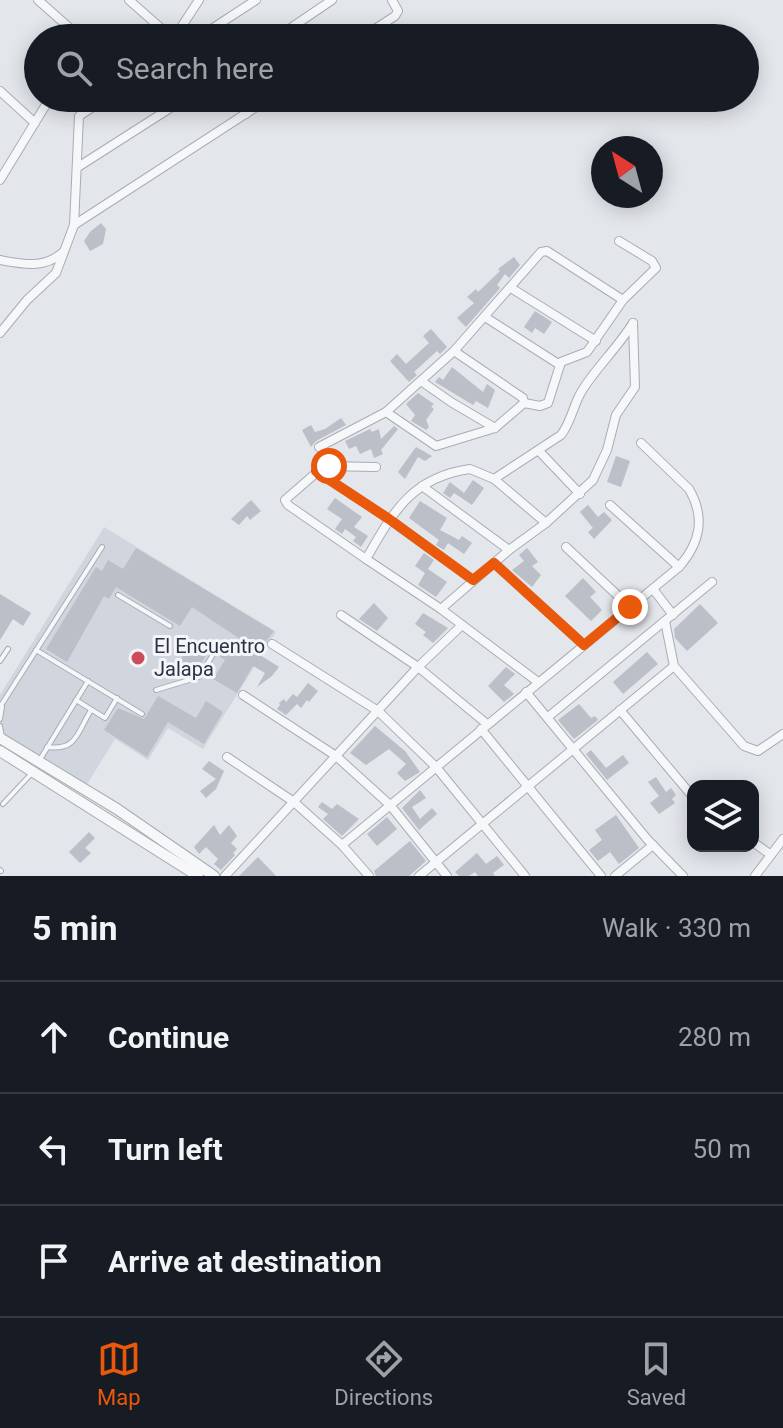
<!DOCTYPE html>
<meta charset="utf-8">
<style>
:root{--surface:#171b24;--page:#242831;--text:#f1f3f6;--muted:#9ea1a6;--line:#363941;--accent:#ea580c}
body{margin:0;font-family:Roboto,sans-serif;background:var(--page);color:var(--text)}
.controls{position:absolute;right:24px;bottom:24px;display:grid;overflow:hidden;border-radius:16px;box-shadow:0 4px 20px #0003}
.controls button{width:72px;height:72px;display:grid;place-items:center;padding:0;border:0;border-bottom:2px solid var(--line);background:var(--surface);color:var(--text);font:40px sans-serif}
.compass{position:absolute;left:591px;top:136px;width:72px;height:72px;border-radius:50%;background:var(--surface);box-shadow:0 4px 20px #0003;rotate:324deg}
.stop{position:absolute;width:24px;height:24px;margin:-18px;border:6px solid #ea580c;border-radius:50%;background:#fff}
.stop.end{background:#ea580c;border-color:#fff;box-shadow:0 2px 8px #0008}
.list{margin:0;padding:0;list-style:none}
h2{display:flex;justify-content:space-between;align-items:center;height:104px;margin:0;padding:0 32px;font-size:34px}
h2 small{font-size:26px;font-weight:400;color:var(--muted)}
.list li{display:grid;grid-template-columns:52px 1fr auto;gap:24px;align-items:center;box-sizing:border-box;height:112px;padding:0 32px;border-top:2px solid var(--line)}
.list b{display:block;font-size:30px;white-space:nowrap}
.list em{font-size:26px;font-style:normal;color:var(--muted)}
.icon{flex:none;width:44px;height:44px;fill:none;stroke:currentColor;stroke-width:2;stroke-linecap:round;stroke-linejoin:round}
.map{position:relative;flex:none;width:783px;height:876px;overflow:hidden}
.search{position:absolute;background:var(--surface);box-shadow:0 4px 20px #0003;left:24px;right:24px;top:24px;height:88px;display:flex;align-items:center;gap:20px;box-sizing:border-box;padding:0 28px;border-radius:44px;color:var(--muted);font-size:30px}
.sheet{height:440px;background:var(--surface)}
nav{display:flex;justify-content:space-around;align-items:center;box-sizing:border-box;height:112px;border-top:2px solid var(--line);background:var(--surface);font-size:22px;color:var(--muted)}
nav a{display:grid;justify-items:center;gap:4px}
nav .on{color:var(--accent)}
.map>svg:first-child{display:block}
.built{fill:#d1d5dd}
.building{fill:#babfc8}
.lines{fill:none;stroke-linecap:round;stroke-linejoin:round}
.service-casing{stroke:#a8acb5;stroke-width:6}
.minor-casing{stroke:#a8acb5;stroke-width:10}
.tertiary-casing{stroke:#a8acb5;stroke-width:12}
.service{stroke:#f6f7f9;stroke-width:4}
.minor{stroke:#f6f7f9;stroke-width:8}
.tertiary{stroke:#f6f7f9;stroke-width:10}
.route{stroke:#ea580c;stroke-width:10}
.poi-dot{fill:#cc4c59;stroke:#f3f5f8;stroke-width:3}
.labels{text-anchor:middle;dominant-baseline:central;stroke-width:6;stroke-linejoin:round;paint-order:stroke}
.poi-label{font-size:20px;fill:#2b3243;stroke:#f3f5f8;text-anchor:start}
</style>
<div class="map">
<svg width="783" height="876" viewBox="0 0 783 876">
<rect width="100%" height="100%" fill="#e3e6eb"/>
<polygon class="built" points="104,527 276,632 203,749 168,728 148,760 115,739 86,786 0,733 0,695"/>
<g class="building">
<polygon points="101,223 106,229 103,244 90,251 84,241 90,232"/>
<polygon points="514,257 520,265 509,278 505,274 497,285 500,288 466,327 457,318 474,303 467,297 476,289 478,292 500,271 498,269"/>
<polygon points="535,311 552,322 544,334 535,328 532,333 524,327"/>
<polygon points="431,329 447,347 440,354 437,351 414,372 417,375 409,382 390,361 397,354 406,364 429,343 423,336"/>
<polygon points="452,367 483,392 487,384 495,390 488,408 476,401 473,405 435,382 439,377 443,380"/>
<polygon points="418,393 434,404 431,407 434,409 426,420 429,427 426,430 411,421 415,415 406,404"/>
<polygon points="341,418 346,425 316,441 311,447 302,430 311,425 315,432 325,429"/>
<polygon points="394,426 398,429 381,450 383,454 374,458 371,449 360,454 356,446 349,449 345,441 370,429 372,432 379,429 381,439"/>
<polygon points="416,447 432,456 425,461 418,457 405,479 398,472"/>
<polygon points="616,456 630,461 621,487 607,482"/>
<polygon points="473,480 484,488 472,505 454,493 450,498 443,493 450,482 464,493"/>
<polygon points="335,498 362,517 354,527 368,536 361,547 353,541 356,537 345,529 342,534 335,529 342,519 327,509"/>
<polygon points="251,500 261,511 250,520 247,516 239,525 231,519"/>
<polygon points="420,501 447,518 440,530 459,540 462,536 472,543 464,554 448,543 444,550 436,545 439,540 409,518"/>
<polygon points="588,505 598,517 604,512 612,520 594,539 588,532 593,528 580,512"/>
<polygon points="136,548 274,631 266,641 260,655 279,667 272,676 257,687 265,673 253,666 237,693 213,679 225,660 220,657 226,647 235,653 243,641 192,607 180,626 116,587 109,599 104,596 67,662 46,649 96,567 102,571 108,560 123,569"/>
<polygon points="527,548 538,562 532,566 541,575 532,587 512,570 524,561 519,555"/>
<polygon points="424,553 434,560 428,569 447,582 436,597 418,585 425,573 415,566"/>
<polygon points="583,578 596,592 590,597 602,610 591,621 565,596"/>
<polygon points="0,594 31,613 23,626 13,619 0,640"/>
<polygon points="374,603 388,618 377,631 359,619"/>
<polygon points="700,604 718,623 687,651 675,638 674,629"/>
<polygon points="423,613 448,628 433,643 423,635 426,632 415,624"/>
<polygon points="191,642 208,652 196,672 188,675 176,668"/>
<polygon points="647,652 658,664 623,694 613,682"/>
<polygon points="506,667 515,674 504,685 514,694 504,702 488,686"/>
<polygon points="308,683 318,691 309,702 307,700 301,708 297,704 286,715 277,709 280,705 279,703 284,699 286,702 293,694 297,697"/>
<polygon points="158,696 196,718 206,701 223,712 204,744 168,722 147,757 104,730 118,708 144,719"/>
<polygon points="579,704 591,718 595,716 598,720 574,739 558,720"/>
<polygon points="375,726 405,751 420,772 405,781 397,773 406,764 389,749 366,765 350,753"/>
<polygon points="591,750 606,768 623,755 629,763 607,780 586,754"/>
<polygon points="209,761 224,771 216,789 206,798 200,791 216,779 202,769"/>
<polygon points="656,777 666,792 671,788 676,795 672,799 675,803 659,814 650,803 659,796 648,782"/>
<polygon points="420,790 426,798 412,807 420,819 432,808 437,814 419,830 402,808"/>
<polygon points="322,802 332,809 337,804 359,819 342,836 323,819 328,814 318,807"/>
<polygon points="616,815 639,848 619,864 610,852 598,861 589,850 602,840 595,830"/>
<polygon points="387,817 397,829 377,846 367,834"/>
<polygon points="214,825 220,835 229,825 237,836 231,843 237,849 233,853 235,855 221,870 214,864 218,859 206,847 199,854 194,847"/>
<polygon points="89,832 95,838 85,848 91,853 80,863 69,852"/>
<polygon points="410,841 426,861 409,876 376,876 374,871"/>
<polygon points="477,853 486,864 497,856 504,865 493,873 495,876 478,876 475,872 469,876 459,876 455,872"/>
<polygon points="258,857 276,876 239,876"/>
</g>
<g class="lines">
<defs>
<g id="service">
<polyline points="118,595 170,626"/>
<polyline points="36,650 142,714"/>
<polyline points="0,661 8,649"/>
<polyline points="156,690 199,677 214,653"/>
<polyline points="76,700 105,718 117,698"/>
<polyline points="0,707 102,547"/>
<polyline points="0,719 2,707"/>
<polyline points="0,726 2,737"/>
<path d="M47,747C77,751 77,733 91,710"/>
<polyline points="39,761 88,681"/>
<polyline points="3,804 31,774"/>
<polyline points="0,870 1,871"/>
</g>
<g id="minor">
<polyline points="38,0 81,38"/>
<polyline points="129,0 172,38"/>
<polyline points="174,38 199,0"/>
<polyline points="206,38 213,28 256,0"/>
<polyline points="276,38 332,0"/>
<polyline points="361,38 395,16 398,11 392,0"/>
<polyline points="0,91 35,123"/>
<polyline points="236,98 246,114"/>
<polyline points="78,167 186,98"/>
<polyline points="0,180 50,98"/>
<polyline points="74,225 270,98"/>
<path d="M0,260C22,264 44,269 62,253"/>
<polyline points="511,288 596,341"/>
<polyline points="485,317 560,365"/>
<polyline points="0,333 27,300 56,273 74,225 79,116 107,98"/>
<polyline points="421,381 451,402 495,428"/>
<polyline points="524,403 540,406 548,403 561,362 587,352 623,300 656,268 652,261 619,241"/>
<polyline points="386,412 436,446 495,428 524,403 523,398 454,351"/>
<polyline points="319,447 386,412 454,351 541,252 547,251 623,300"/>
<polyline points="539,451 580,494"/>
<polyline points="316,471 389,519 473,580"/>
<polyline points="494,479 546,523"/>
<polyline points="422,486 509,550"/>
<polyline points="610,505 679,567"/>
<polyline points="566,547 630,607"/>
<polyline points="366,559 288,505 285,500 324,466 376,467"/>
<polyline points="494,563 584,645"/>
<polyline points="653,589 673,615"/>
<polyline points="441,609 509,550 546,523 593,480 607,450 616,415 635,387 633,323"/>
<polyline points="341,615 418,667 487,724"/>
<polyline points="665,621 674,666 744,746 758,751 783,734"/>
<polyline points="272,644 378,711 436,767 525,876"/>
<path d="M538,682L441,609L366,559C393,512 412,477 470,469L494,479L561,435C572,421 573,404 583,389C597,367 618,347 633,323"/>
<polyline points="526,692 647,839 683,876"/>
<polyline points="243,695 336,756 390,805 447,876"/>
<polyline points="620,710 693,797"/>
<polyline points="548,717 712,582"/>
<polyline points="481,729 601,876"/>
<polyline points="227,757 294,802 342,845 369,876"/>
<polyline points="753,842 771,855"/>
<path d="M342,845L679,567C700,543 706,518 689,489L641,443"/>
<polyline points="225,876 418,667 462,625"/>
<polyline points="419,876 674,666"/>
<polyline points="615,876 653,845"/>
<polyline points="755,876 783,839"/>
</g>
<g id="tertiary">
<polyline points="0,738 117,809 214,876"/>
<polyline points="0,751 198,876"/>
</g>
</defs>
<use href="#service" class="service-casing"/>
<use href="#minor" class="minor-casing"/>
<use href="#tertiary" class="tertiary-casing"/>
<use href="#service" class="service"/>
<use href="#minor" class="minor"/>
<use href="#tertiary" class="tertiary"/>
</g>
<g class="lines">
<polyline class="route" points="329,466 324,466 316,471 389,519 473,580 494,563 584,645 630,607"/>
</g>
<circle class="poi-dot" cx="138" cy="658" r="8"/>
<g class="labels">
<g class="poi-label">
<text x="154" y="646">El Encuentro<tspan x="154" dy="23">Jalapa</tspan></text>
</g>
</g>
</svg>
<div class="controls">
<button><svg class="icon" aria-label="layers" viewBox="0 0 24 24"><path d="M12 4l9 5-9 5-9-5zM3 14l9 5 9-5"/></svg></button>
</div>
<svg class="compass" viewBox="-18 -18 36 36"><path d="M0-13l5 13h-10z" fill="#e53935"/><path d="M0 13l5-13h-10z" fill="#9ea1a6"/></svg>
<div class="stop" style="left:329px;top:466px"></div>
<div class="stop end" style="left:630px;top:607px"></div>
<div class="search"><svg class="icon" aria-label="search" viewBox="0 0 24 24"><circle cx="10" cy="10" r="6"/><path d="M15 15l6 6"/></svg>Search here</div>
</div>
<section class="sheet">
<h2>5 min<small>Walk · 330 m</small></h2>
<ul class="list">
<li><svg class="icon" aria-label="ahead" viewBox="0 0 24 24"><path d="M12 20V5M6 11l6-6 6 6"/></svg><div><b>Continue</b></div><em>280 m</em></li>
<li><svg class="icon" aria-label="left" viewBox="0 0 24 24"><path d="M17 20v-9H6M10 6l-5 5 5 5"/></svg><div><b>Turn left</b></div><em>50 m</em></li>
<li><svg class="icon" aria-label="arrive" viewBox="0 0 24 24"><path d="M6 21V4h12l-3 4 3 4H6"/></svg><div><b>Arrive at destination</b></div></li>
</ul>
</section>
<nav>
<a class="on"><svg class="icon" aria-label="map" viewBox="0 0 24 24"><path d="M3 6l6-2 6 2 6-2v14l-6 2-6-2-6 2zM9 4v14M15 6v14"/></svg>Map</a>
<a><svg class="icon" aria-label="directions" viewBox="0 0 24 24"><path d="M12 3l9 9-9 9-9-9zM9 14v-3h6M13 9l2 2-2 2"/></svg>Directions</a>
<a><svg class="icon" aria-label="saved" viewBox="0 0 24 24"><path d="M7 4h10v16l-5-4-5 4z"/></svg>Saved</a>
</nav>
